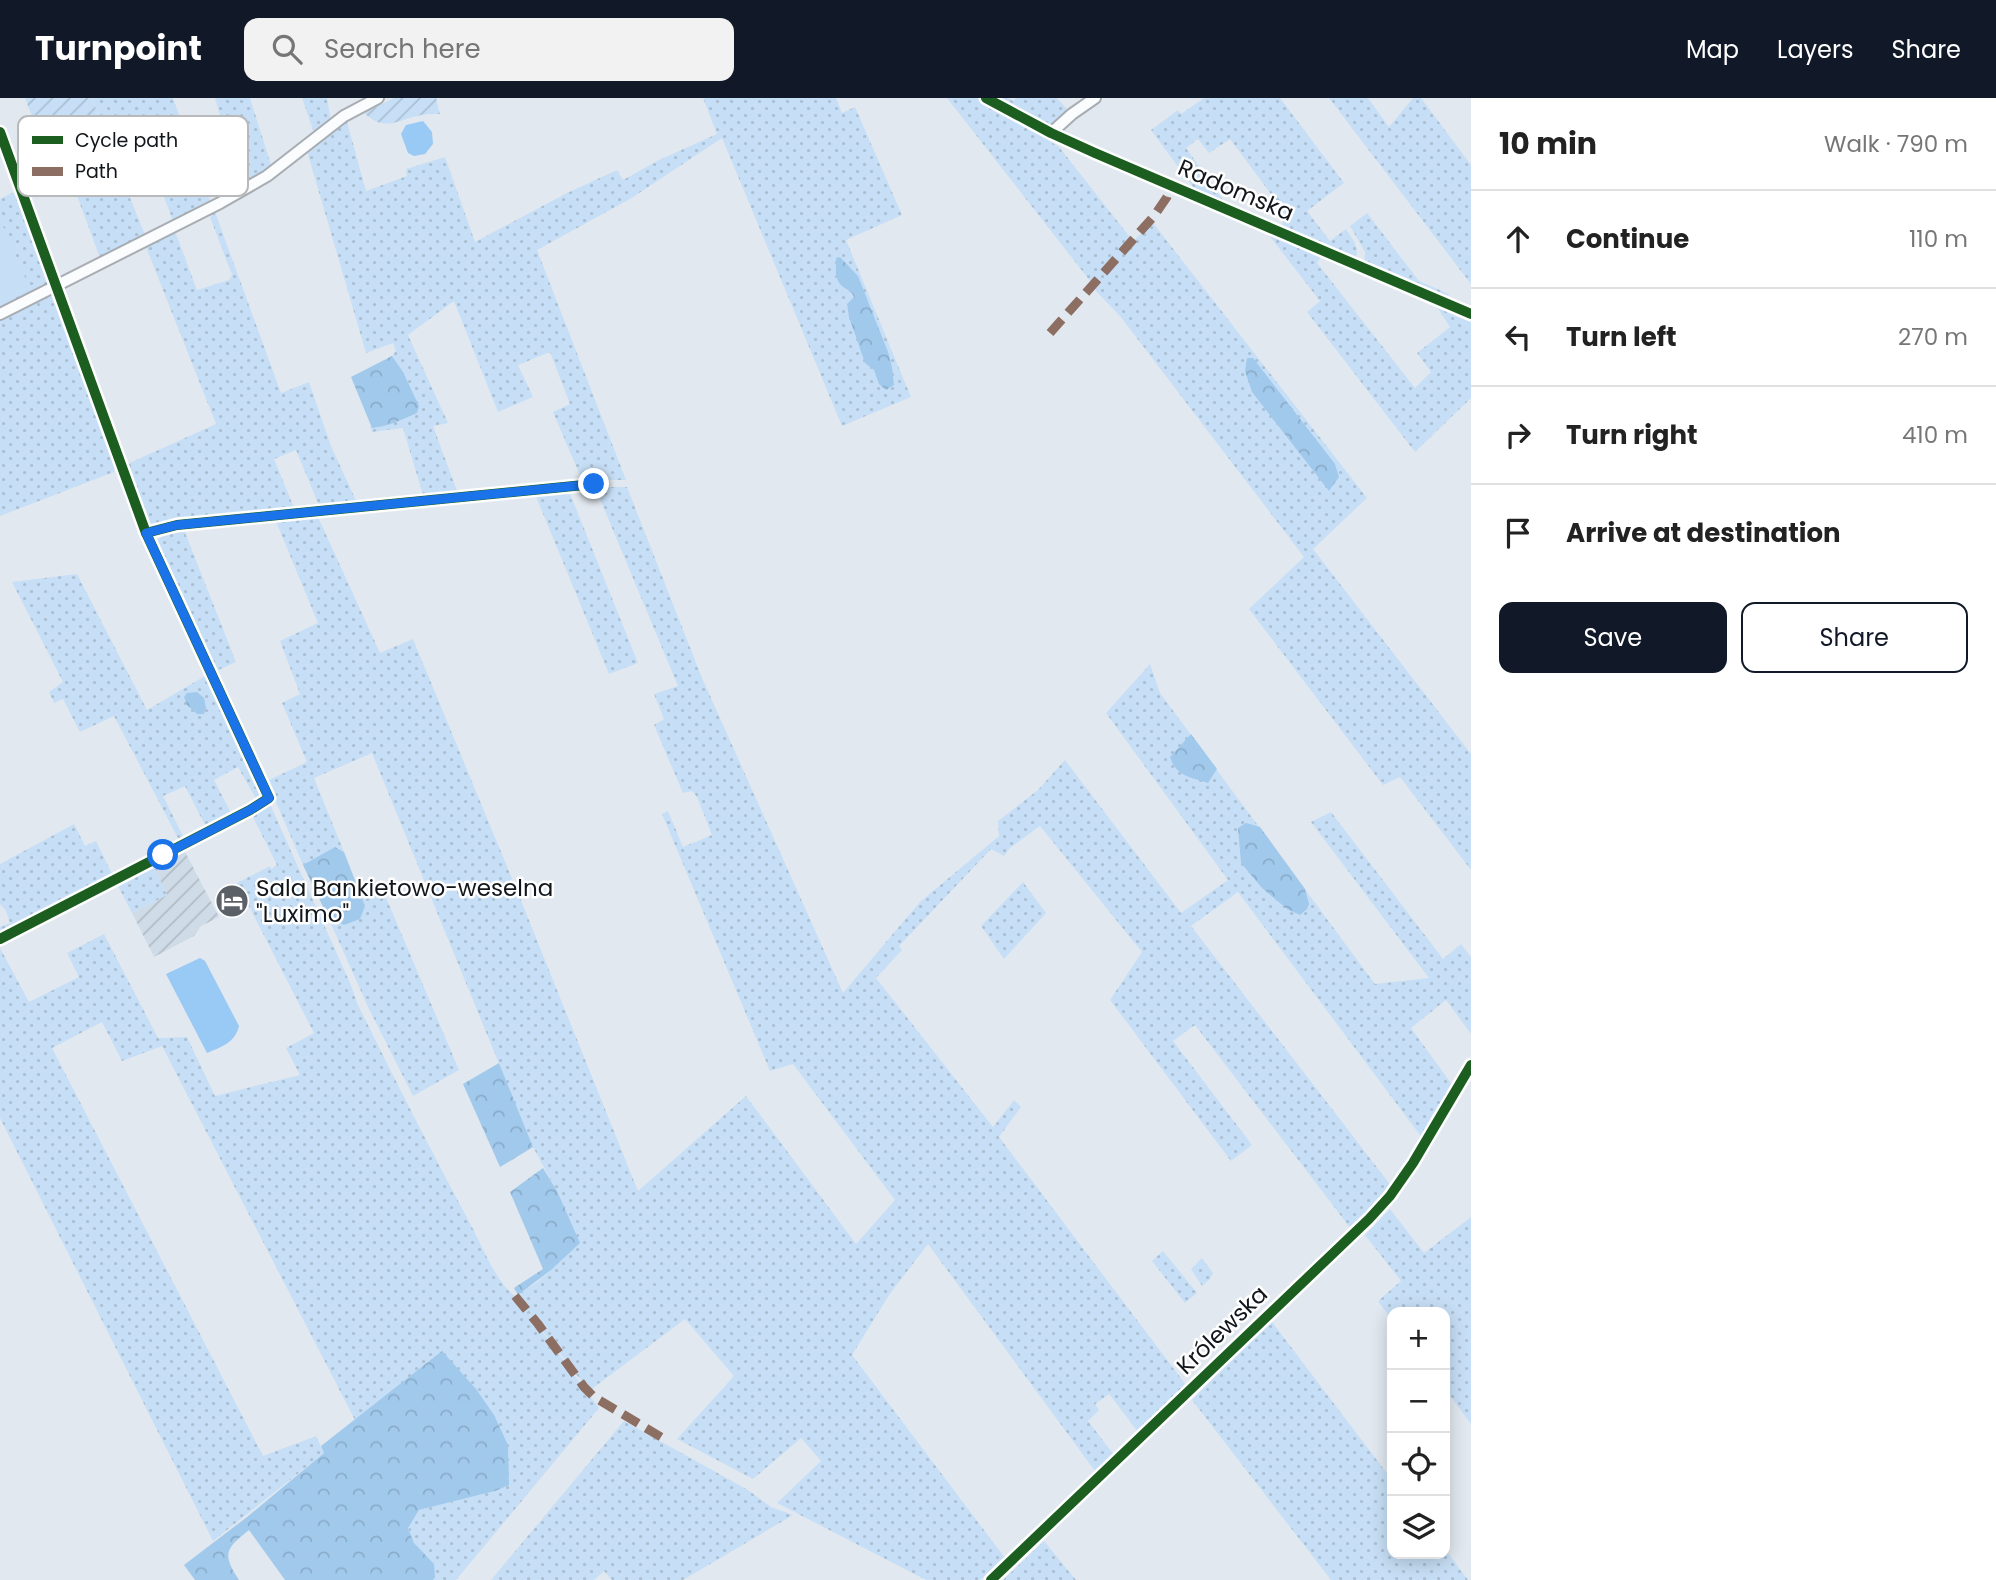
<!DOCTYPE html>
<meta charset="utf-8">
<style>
:root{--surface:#fff;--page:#f2f2f2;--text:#222;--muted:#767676;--line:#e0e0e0;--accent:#111827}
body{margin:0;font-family:Poppins,sans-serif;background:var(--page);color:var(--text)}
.controls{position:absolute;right:21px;bottom:21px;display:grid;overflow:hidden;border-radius:14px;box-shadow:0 4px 18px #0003}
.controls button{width:63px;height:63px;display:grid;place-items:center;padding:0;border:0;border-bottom:2px solid var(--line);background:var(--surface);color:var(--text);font:35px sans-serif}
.stop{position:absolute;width:21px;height:21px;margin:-16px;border:5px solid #1a73e8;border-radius:50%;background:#fff}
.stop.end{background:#1a73e8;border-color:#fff;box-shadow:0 2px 7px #0008}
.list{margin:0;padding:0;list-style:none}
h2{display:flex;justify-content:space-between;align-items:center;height:91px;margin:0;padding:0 28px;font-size:30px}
h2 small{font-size:23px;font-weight:400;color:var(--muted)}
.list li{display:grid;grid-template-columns:46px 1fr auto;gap:21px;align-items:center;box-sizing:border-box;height:98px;padding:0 28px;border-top:2px solid var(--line)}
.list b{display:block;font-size:26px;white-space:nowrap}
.list em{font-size:23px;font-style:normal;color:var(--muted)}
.actions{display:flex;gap:14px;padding:21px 28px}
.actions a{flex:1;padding:16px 0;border:2px solid var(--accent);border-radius:14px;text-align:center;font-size:24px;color:var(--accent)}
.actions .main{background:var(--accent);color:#fff}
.icon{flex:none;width:38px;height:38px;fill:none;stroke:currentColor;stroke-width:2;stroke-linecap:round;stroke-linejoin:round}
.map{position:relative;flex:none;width:1471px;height:1482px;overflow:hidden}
header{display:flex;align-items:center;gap:42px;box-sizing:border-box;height:98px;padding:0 35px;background:var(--accent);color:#fff}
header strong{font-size:33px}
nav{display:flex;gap:38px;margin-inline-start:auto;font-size:24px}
.search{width:490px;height:63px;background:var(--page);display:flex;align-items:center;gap:18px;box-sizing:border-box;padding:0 24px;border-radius:14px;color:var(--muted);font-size:26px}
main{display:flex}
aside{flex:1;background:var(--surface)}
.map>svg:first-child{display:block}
.industrial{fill:url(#industrial-furrows)}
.grass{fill:url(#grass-dots)}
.forest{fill:url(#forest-crowns)}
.park{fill:#c7dff6}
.garden{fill:url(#garden-furrows)}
.water{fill:#99c9f5}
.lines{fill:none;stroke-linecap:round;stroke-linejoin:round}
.minor-casing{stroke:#a7adb2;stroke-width:14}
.minor{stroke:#fafcfd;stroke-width:10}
.quiet{stroke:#8d6e63;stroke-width:9;stroke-dasharray:18 9;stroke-linecap:butt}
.cycleway-casing{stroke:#fff;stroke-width:15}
.cycleway{stroke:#1b5e20;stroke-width:10}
.route{stroke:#1a73e8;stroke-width:9}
.labels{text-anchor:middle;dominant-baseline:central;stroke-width:5;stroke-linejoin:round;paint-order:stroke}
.street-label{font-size:23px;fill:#11161a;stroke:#fff}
.poi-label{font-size:23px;fill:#11161a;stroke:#fff;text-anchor:start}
.key{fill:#fff;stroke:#b8b9ba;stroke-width:2}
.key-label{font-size:19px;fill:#11161a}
</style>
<header>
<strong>Turnpoint</strong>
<div class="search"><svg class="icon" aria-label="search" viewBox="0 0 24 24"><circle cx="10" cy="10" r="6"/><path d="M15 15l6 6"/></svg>Search here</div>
<nav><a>Map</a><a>Layers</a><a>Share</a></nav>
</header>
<main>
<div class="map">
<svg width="1471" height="1482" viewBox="0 0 1471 1482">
<defs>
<pattern id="industrial-furrows" width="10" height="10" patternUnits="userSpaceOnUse" patternTransform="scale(1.75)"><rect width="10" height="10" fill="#cfdce8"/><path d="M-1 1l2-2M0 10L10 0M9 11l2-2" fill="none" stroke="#b1bcc6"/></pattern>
<pattern id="grass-dots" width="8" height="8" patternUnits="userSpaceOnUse" patternTransform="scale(1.75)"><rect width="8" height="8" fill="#c7dff6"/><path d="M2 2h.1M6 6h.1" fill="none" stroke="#aabfd2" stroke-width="1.8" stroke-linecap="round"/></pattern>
<pattern id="forest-crowns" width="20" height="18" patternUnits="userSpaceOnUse" patternTransform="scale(1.75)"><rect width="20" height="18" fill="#a1c9ec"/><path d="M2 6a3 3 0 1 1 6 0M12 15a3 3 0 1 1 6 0" fill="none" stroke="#8aacca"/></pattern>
<pattern id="garden-furrows" width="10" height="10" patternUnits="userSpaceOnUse" patternTransform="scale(1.75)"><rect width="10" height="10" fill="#c7dff6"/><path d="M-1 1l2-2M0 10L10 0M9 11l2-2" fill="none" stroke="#aabfd2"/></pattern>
</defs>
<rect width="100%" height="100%" fill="#e1e8ef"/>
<polygon class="industrial" points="183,750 219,819 201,828 194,838 154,859 132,815 167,797 152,765"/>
<g class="grass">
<polygon points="92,0 173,0 211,104 173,123 151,64 120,75"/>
<polygon points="215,0 250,0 271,67 241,90"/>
<polygon points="302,0 327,0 331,23 314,35"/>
<polygon points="703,0 836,0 842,15 855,9 902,117 846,142 911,299 842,328 722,40 630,101 537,152 626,382 582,382 553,314 570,306 550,254 518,267 533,299 498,314 454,203 408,237 448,325 433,328 457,393 423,397 403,330 372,334 370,328 378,330 407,282 392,258 396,253 393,245 366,255 307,53 328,36 347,24 366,93 407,78 406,71 445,59 475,144 565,96 617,72 623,82 659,62 717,36"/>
<polygon points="947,0 977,0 1030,29 1037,35 1059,49 1133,143 1153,125 1367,400 1313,451 1471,656 1471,772 1400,679 1383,687 1249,511 1304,459 1120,218 1093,190 1094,188"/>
<polygon points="994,0 1008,0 1013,3 1016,0 1057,0 1066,10 1067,15 1048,27 1003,2 1000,3"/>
<path d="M1204,0H1280L1344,85L1307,113L1330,143L1346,131C1352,140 1361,151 1355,161L1282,127L1285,115L1230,41L1209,55L1198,41L1186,50L1225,105L1193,89L1151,32L1178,12L1181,16Z"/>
<polygon points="1329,0 1368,0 1389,29 1413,0 1421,0 1471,67 1471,186"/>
<polygon points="122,80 145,137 100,160 77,98"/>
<polygon points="18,92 48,187 0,213 0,101"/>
<polygon points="215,114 281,295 309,284 331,348 357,405 320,410 296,352 274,361 295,412 155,429 149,427 145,423 125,367 216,326 146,149 174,133 176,136 197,192 229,182 232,177 210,119"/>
<polygon points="1367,115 1419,183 1449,196 1447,201 1364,165 1365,154 1350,128"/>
<polygon points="1268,136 1322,157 1317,165 1415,290 1431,274 1417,255 1450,229 1435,206 1471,222 1471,300 1415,354 1307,214 1320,203"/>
<polygon points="50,195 55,198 116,364 114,374 0,418 0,222"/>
<path d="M595,389H627L702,580L843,895L920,804L999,738L998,723L1038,692L1065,662L1181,815L1228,782L1106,615L1150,566L1160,595L1375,886L1429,880L1311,724L1331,714L1443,861L1461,846L1471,859V936L1446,902L1411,930L1453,988L1423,1041L1238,794L1191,828L1392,1089L1351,1131L1195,927L1173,943L1252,1047L1231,1063L1110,902L1142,854L1040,728L1010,750L1004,758L991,751L899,848L902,852L876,880L993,1029L1014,1002L1021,1009L999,1039L1186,1287L1138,1334L1107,1293L1109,1296L1095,1306L1099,1312L1088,1323L1114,1357L1095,1373L928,1146L889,1197L852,1257L1005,1460L980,1482H926L777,1405L821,1363L801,1340L753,1381L677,1341L734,1278L685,1221L589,1293L520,1204L599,1310L456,1482H433C438,1464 424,1459 415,1446C412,1442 410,1435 408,1429L419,1412L495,1393L355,1322L162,948L122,963L102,924L52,950L263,1358L316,1338L324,1355L213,1443L0,1020V850L29,904L79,879L67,855L104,836L158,940L187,939L215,998L300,977L286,950L314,935L237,785L270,768L271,771L277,767L251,715L269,704L350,885L358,907C395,982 433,1057 473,1131C483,1150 498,1187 515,1198L536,1185L551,1172L556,1092L533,1049L372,655L314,680L344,754L335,750L303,767L267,683L307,664L282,605L300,596L280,543L318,525L275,421L318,419L380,555L413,541L520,800L638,1093L746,998L856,1146L895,1102L793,966L770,973L662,716L668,713L683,749L712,737L697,699L692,693L683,695L654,627L664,621L654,596L678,588Z"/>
<polygon points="569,393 638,565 609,576 535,396 545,394 547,397 551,396 551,394"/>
<polygon points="184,432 236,564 214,574 156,443 163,438"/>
<polygon points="77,476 147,612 205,578 262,694 258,704 238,669 214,682 232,717 207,731 185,688 163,698 185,742 180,744 114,618 80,634 63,601 54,605 49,594 63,584 12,484"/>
<polygon points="74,726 85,748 96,743 113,778 0,836 0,829 10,825 6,813 0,806 0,766"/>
<polygon points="152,765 167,797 132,815 116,784"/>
<polygon points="1023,784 1046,815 1004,861 981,828"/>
<polygon points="382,790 459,972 413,998 368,909 328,819 344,827 365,808 361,799"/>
<polygon points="1390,1111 1424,1155 1471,1119 1471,1326 1445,1291 1445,1214 1392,1214 1392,1222 1378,1203 1401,1183 1365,1137"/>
<polygon points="1163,1153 1197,1195 1185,1205 1152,1163"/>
<polygon points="1202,1160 1213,1175 1210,1181 1202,1188 1191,1171"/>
<polygon points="1272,1224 1392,1382 1392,1456 1445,1456 1445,1451 1468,1482 1331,1482 1192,1302 1242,1251"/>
<polygon points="624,1323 748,1392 771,1409 793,1417 683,1482 612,1482 604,1473 594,1482 491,1482"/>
<polygon points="1044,1443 1076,1482 1003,1482"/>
</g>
<g class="forest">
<path d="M840,159L858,178L888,254L892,269L894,287L886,292L879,286L874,272L865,265L849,219L847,206L854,199C851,192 848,193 842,188C834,181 836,170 836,160Z"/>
<path d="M392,258L403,274L419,308L417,315C403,321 387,329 372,330L351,279Z"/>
<polygon points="1247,260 1253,260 1335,366 1339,379 1329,393 1252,294 1245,273"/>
<polygon points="197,594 204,600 206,610 204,616 197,616 187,607 184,599 187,595"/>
<path d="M1191,636L1217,671L1208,685C1191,679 1176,679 1170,659Z"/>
<polygon points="1246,725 1260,729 1305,791 1309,806 1307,811 1300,817 1287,811 1262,790 1241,765 1238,730"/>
<polygon points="335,749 344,754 365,808 360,821 344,827 328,819 303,767"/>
<polygon points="499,965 533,1049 500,1069 463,986"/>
<polygon points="543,1070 557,1093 580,1145 551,1172 518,1197 514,1190 543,1171 510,1094"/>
<path d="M442,1253L476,1291L494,1317L508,1347L509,1387L495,1393L419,1412L408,1430L414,1445L434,1466L435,1479L433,1482H285L249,1432C225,1451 222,1456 239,1482H195L184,1467L247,1419L324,1355L321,1348Z"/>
</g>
<polygon class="park" points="0,121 31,193 0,206"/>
<g class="garden">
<polygon points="25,0 92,0 98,17 40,40"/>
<path d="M394,0H436L440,16C432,16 424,16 417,18C395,23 385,34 364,15Z"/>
</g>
<g class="water">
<polygon points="423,23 432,34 433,46 425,56 414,58 408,55 401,36 406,27"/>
<path d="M200,860L205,863L239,928C235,945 221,949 207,955L166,876Z"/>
</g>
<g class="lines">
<defs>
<g id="minor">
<polyline points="986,0 1051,35 1095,55 1471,216"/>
<polyline points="0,34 146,435 269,700 250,712 0,841"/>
<polyline points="1051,35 1072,16 1095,0"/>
<polyline points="0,216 220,105 267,78 344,18 378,0"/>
<polyline points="146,435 177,427 594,386"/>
<polyline points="991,1482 1369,1121 1390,1098 1413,1065 1471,967"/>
</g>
</defs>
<use href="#minor" class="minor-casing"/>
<use href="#minor" class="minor"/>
<g class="quiet">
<polyline points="1050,235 1154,118 1167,99 1170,87"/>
<polyline points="515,1198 538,1226 584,1289 594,1299 661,1339"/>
</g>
<defs>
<g id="cycleway">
<polyline points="986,0 1051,35 1095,55 1471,216"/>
<polyline points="0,34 146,435 269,700 250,712 0,841"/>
<polyline points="146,435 177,427 594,386"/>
<polyline points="991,1482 1369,1121 1390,1098 1413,1065 1471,967"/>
</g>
</defs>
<use href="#cycleway" class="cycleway-casing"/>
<use href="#cycleway" class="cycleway"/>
</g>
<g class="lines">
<polyline class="route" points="163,757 250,712 269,700 146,435 177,427 594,386"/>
</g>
<defs>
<symbol id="hotel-disc" viewBox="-11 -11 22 22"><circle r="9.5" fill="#5a6065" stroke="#fff"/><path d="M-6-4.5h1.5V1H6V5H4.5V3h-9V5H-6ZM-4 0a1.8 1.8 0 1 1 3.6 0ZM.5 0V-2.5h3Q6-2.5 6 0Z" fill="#fff"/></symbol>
</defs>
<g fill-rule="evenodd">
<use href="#hotel-disc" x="213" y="784" width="38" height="38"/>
</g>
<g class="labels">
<g class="street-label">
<text transform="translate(1236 92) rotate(23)">Radomska</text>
<text transform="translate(1222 1232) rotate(-44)">Królewska</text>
</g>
<g class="poi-label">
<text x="256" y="790">Sala Bankietowo-weselna<tspan x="256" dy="26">"Luximo"</tspan></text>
</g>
</g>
<rect x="18" y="18" width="230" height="80" rx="10" class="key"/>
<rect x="32" y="38" width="31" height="8" fill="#1b5e20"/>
<rect x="32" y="69" width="31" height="9" fill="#8d6e63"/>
<g class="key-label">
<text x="75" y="49">Cycle path</text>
<text x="75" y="80">Path</text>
</g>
</svg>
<div class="controls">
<button>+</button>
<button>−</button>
<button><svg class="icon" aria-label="locate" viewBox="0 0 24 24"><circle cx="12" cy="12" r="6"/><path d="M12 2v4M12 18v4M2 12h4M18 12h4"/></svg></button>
<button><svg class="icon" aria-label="layers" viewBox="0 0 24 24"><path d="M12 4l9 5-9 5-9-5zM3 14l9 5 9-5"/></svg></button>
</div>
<div class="stop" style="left:163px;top:757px"></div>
<div class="stop end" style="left:594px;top:386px"></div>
</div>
<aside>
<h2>10 min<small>Walk · 790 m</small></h2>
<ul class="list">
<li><svg class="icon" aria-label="ahead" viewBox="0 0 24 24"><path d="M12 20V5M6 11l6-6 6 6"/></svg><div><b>Continue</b></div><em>110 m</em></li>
<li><svg class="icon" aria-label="left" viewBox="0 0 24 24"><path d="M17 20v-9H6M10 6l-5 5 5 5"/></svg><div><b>Turn left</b></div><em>270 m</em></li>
<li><svg class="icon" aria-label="right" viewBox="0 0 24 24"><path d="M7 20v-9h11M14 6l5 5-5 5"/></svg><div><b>Turn right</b></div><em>410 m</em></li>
<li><svg class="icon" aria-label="arrive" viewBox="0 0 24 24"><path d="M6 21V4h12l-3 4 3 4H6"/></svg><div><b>Arrive at destination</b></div></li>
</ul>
<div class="actions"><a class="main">Save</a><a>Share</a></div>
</aside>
</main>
